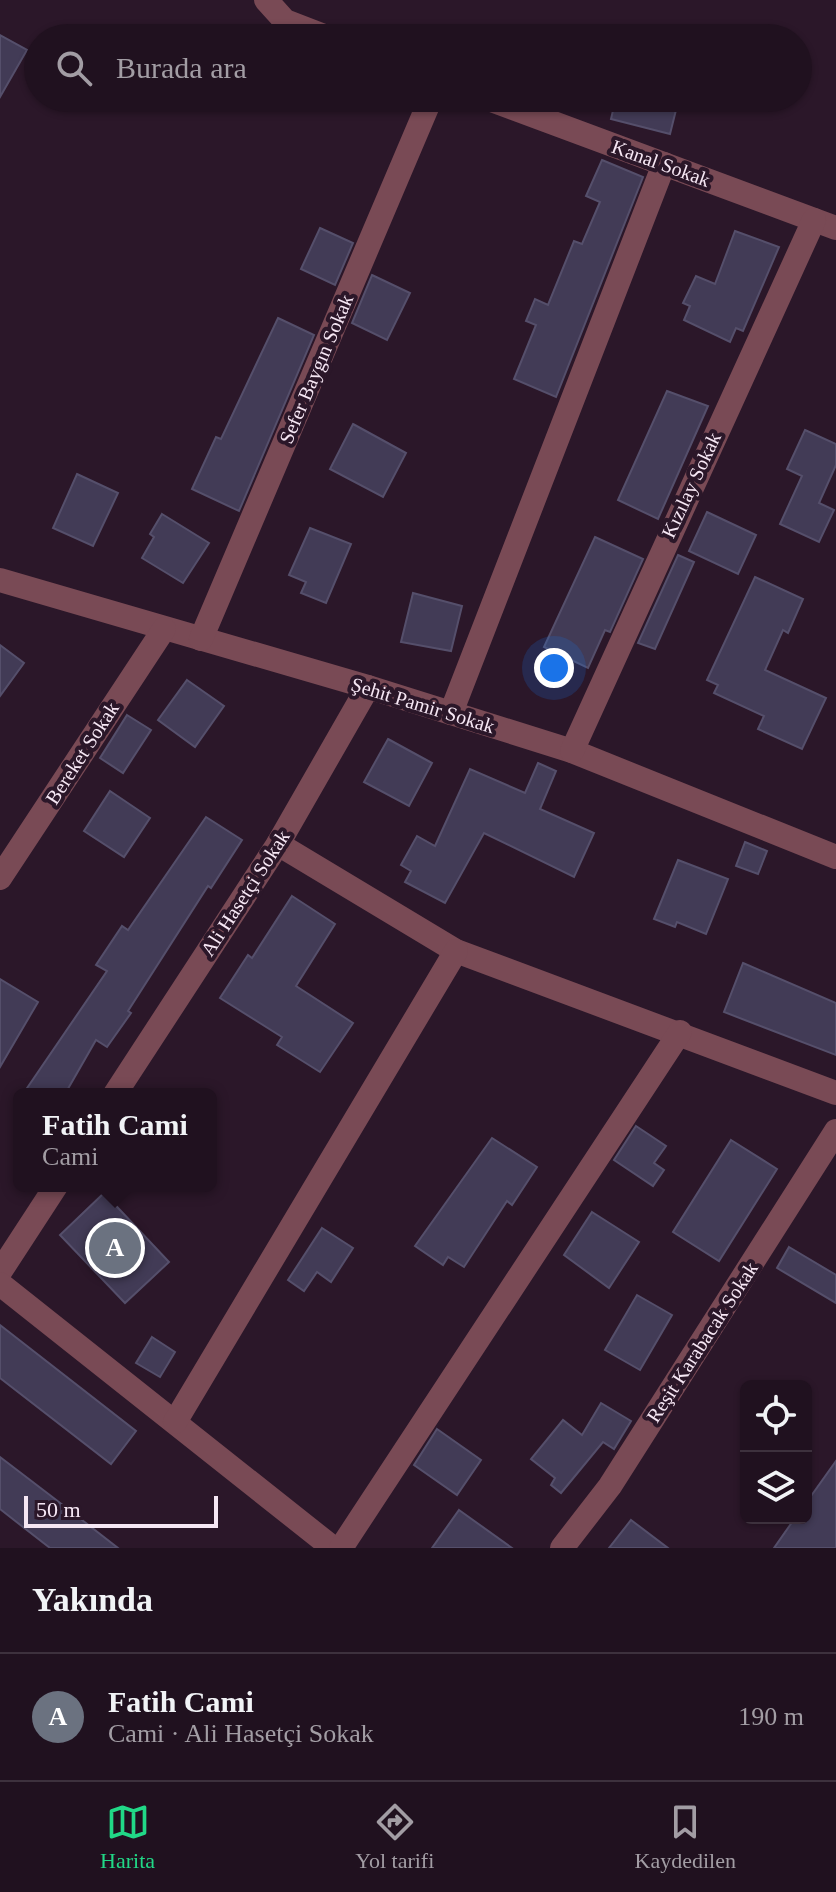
<!DOCTYPE html>
<html lang="tr">
<meta charset="utf-8">
<style>
:root{--surface:#20111f;--page:#281a28;--text:#f1f3f6;--muted:#a29da4;--line:#3d313d;--accent:#21d887}
body{margin:0;font-family:"Times New Roman",serif;background:var(--page);color:var(--text)}
.controls{position:absolute;right:24px;bottom:24px;display:grid;overflow:hidden;border-radius:12px;box-shadow:0 2px 6px #0004}
.controls button{width:72px;height:72px;display:grid;place-items:center;padding:0;border:0;border-bottom:2px solid var(--line);background:var(--surface);color:var(--text);font:40px sans-serif}
.scale{position:absolute;left:24px;bottom:20px;width:194px;box-sizing:border-box;padding-left:8px;border:4px solid #f6e7f4;border-top:0;font-size:22px;line-height:28px;white-space:nowrap;color:#f6e7f4;-webkit-text-stroke:6px #2b1729;paint-order:stroke}
.you{position:absolute;left:554px;top:668px;width:28px;height:28px;margin:-20px;border:6px solid #fff;border-radius:50%;background:#1a73e8;box-shadow:0 0 0 12px #1a73e833}
.badge{display:grid;place-items:center;width:52px;height:52px;border-radius:50%;background:var(--accent);color:#fff;font-size:26px;font-weight:700}
.pin{position:absolute;translate:-50% -50%;border:4px solid #fff;box-shadow:0 2px 8px #0006}
.popup{position:absolute;left:13px;top:1088px;width:204px;height:104px;box-sizing:border-box;display:grid;place-content:center;border-radius:12px;background:var(--surface);filter:drop-shadow(0 2px 6px #0005);font-size:26px;white-space:nowrap;color:var(--muted)}
.popup b{font-size:30px;color:var(--text)}
.popup::after{content:'';position:absolute;left:50%;top:100%;margin-left:-16px;border:16px solid transparent;border-top-color:var(--surface)}
.list{margin:0;padding:0;list-style:none}
h2{display:flex;justify-content:space-between;align-items:center;height:104px;margin:0;padding:0 32px;font-size:34px}
h2 small{font-size:26px;font-weight:400;color:var(--muted)}
.list li{display:grid;grid-template-columns:52px 1fr auto;gap:24px;align-items:center;box-sizing:border-box;height:128px;padding:0 32px;border-top:2px solid var(--line)}
.list b{display:block;font-size:30px;white-space:nowrap}
.list p{margin:0;font-size:26px;white-space:nowrap;color:var(--muted)}
.list em{font-size:26px;font-style:normal;color:var(--muted)}
.icon{flex:none;width:44px;height:44px;fill:none;stroke:currentColor;stroke-width:2;stroke-linecap:round;stroke-linejoin:round}
.map{position:relative;flex:none;width:836px;height:1548px;overflow:hidden}
.search{position:absolute;background:var(--surface);box-shadow:0 2px 6px #0004;left:24px;right:24px;top:24px;height:88px;display:flex;align-items:center;gap:20px;box-sizing:border-box;padding:0 28px;border-radius:44px;color:var(--muted);font-size:30px}
.sheet{height:232px;background:var(--surface)}
nav{display:flex;justify-content:space-around;align-items:center;box-sizing:border-box;height:112px;border-top:2px solid var(--line);background:var(--surface);font-size:22px;color:var(--muted)}
nav a{display:grid;justify-items:center;gap:4px}
nav .on{color:var(--accent)}
.map>svg:first-child{display:block}
.building{fill:#423b56;stroke:#554f6b;stroke-width:2}
.lines{fill:none;stroke-linecap:round;stroke-linejoin:round}
.minor{stroke:#794a55;stroke-width:24}
.labels{text-anchor:middle;dominant-baseline:central;stroke-width:8;stroke-linejoin:round;paint-order:stroke}
.street-label{font-size:20px;fill:#f6e7f4;stroke:#2b1729}
</style>
<div class="map">
<svg width="836" height="1548" viewBox="0 0 836 1548">
<rect width="100%" height="100%" fill="#2b1729"/>
<g class="building">
<polygon points="0,35 27,50 0,97"/>
<polygon points="616,98 679,98 670,134 611,119"/>
<polygon points="602,160 643,177 556,397 514,379 536,325 526,321 535,299 548,305 574,241 582,244 600,202 586,196"/>
<polygon points="320,228 353,243 335,285 301,269"/>
<polygon points="735,231 779,247 743,331 736,328 730,342 684,320 690,306 683,303 696,276 715,284"/>
<polygon points="372,275 410,293 387,340 352,323"/>
<polygon points="278,318 314,335 239,511 192,489 216,437 221,439"/>
<polygon points="667,391 708,406 658,519 618,500"/>
<polygon points="353,424 406,453 383,497 330,469"/>
<polygon points="805,430 836,444 836,465 819,503 834,510 819,542 780,524 802,476 787,469"/>
<polygon points="77,474 118,493 93,546 53,528"/>
<polygon points="707,512 756,535 738,574 689,551"/>
<polygon points="162,514 209,543 183,583 142,558 154,537 150,534"/>
<polygon points="310,528 351,544 326,603 301,593 306,582 289,575"/>
<polygon points="595,537 643,559 610,632 605,630 588,668 544,647"/>
<polygon points="678,555 694,562 655,649 638,643"/>
<polygon points="755,577 803,599 788,633 783,630 765,670 826,698 802,749 758,729 764,716 714,693 718,685 707,680"/>
<polygon points="413,593 462,606 451,651 401,642"/>
<polygon points="0,645 24,663 0,696"/>
<polygon points="187,680 224,706 195,747 158,720"/>
<polygon points="127,715 151,730 123,773 100,758"/>
<polygon points="388,739 432,763 409,806 364,782"/>
<polygon points="538,763 556,771 540,809 594,833 574,877 484,833 445,903 405,882 411,871 401,865 417,836 435,846 470,769 525,793"/>
<polygon points="110,791 150,818 124,857 84,831"/>
<polygon points="206,817 242,840 211,888 208,886 128,1011 131,1013 107,1047 96,1040 65,1094 23,1094 107,971 96,965 122,926 128,930"/>
<polygon points="745,842 767,851 758,874 736,866"/>
<polygon points="678,860 728,879 706,934 677,922 675,927 654,919"/>
<polygon points="292,896 335,924 296,986 353,1023 320,1072 277,1045 282,1037 220,998 248,955 252,958"/>
<polygon points="743,963 836,1003 836,1055 724,1012"/>
<polygon points="0,979 38,1002 0,1067"/>
<polygon points="636,1126 666,1146 654,1163 664,1170 653,1186 614,1160"/>
<polygon points="492,1138 537,1167 512,1205 507,1201 464,1267 448,1257 443,1265 415,1246"/>
<polygon points="731,1140 777,1169 719,1261 673,1232"/>
<polygon points="104,1193 169,1262 125,1303 60,1235"/>
<polygon points="592,1212 639,1242 609,1288 564,1255"/>
<polygon points="322,1228 353,1248 331,1282 317,1272 304,1291 288,1280"/>
<polygon points="789,1247 836,1275 836,1303 777,1268"/>
<polygon points="637,1295 672,1315 640,1370 605,1350"/>
<polygon points="0,1325 136,1431 111,1464 0,1378"/>
<polygon points="152,1337 175,1352 160,1377 136,1363"/>
<polygon points="601,1403 631,1421 614,1449 603,1442 561,1493 551,1485 555,1478 531,1459 563,1420 582,1435"/>
<polygon points="437,1429 481,1460 457,1495 414,1465"/>
<polygon points="0,1457 55,1499 118,1548 50,1548 14,1520 0,1509"/>
<polygon points="836,1461 836,1548 774,1548 795,1518 806,1518 806,1503"/>
<polygon points="459,1510 512,1548 432,1548"/>
<polygon points="631,1520 668,1548 609,1548"/>
</g>
<g class="lines">
<g class="minor">
<polyline points="266,0 285,21 329,38"/>
<polyline points="486,98 836,228"/>
<polyline points="0,580 368,687 572,751 836,857"/>
<polyline points="201,639 431,98"/>
<polyline points="451,713 664,164"/>
<polyline points="572,751 814,220"/>
<polyline points="278,844 456,951 836,1093"/>
<polyline points="0,878 164,629"/>
<polyline points="115,1094 278,844 368,687"/>
<polyline points="0,1272 56,1186"/>
<polyline points="0,1284 333,1548"/>
<polyline points="175,1422 456,951"/>
<polyline points="341,1548 680,1032"/>
<polyline points="562,1548 610,1486 836,1131"/>
</g>
</g>
<g class="labels">
<g class="street-label">
<text transform="translate(661 163) rotate(20)">Kanal Sokak</text>
<text transform="translate(316 369) rotate(-67)">Sefer Baygın Sokak</text>
<text transform="translate(691 485) rotate(-65)">Kızılay Sokak</text>
<text transform="translate(423 705) rotate(17)">Şehit Pamir Sokak</text>
<text transform="translate(82 753) rotate(-57)">Bereket Sokak</text>
<text transform="translate(245 893) rotate(-57)">Ali Hasetçi Sokak</text>
<text transform="translate(702 1342) rotate(-57)">Reşit Karabacak Sokak</text>
</g>
</g>
</svg>
<div class="controls">
<button><svg class="icon" aria-label="locate" viewBox="0 0 24 24"><circle cx="12" cy="12" r="6"/><path d="M12 2v4M12 18v4M2 12h4M18 12h4"/></svg></button>
<button><svg class="icon" aria-label="layers" viewBox="0 0 24 24"><path d="M12 4l9 5-9 5-9-5zM3 14l9 5 9-5"/></svg></button>
</div>
<div class="scale">50 m</div>
<div class="you"></div>
<div class="pin badge" style="left:115px;top:1248px;background:#6b7280">A</div>
<div class="popup"><b>Fatih Cami</b>Cami</div>
<div class="search"><svg class="icon" aria-label="search" viewBox="0 0 24 24"><circle cx="10" cy="10" r="6"/><path d="M15 15l6 6"/></svg>Burada ara</div>
</div>
<section class="sheet">
<h2>Yakında<small></small></h2>
<ul class="list">
<li><span class="badge" style="background:#6b7280">A</span><div><b>Fatih Cami</b><p>Cami · Ali Hasetçi Sokak</p></div><em>190 m</em></li>
</ul>
</section>
<nav>
<a class="on"><svg class="icon" aria-label="map" viewBox="0 0 24 24"><path d="M3 6l6-2 6 2 6-2v14l-6 2-6-2-6 2zM9 4v14M15 6v14"/></svg>Harita</a>
<a><svg class="icon" aria-label="directions" viewBox="0 0 24 24"><path d="M12 3l9 9-9 9-9-9zM9 14v-3h6M13 9l2 2-2 2"/></svg>Yol tarifi</a>
<a><svg class="icon" aria-label="saved" viewBox="0 0 24 24"><path d="M7 4h10v16l-5-4-5 4z"/></svg>Kaydedilen</a>
</nav>
